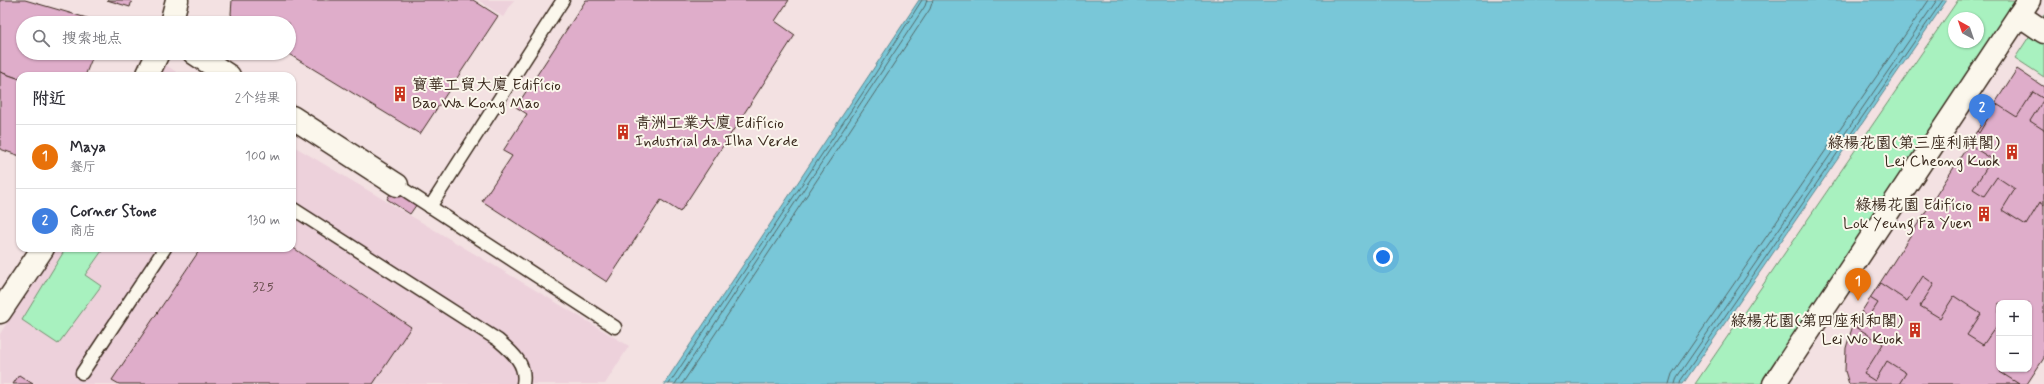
<!DOCTYPE html>
<html lang="zh">
<meta charset="utf-8">
<style>
:root{--surface:#fff;--page:#f2f2f3;--text:#2b2b33;--muted:#7c7c81;--line:#e1e1e2;--accent:#db2777}
body{margin:0;font-family:Mynerve,"LXGW WenKai TC",sans-serif;background:var(--page);color:var(--text)}
.controls{position:absolute;right:12px;bottom:12px;display:grid;overflow:hidden;border-radius:8px;box-shadow:0 1px 3px #0004}
.controls button{width:36px;height:36px;display:grid;place-items:center;padding:0;border:0;border-bottom:1px solid var(--line);background:var(--surface);color:var(--text);font:20px sans-serif}
.compass{position:absolute;left:1948px;top:12px;width:36px;height:36px;border-radius:50%;background:var(--surface);box-shadow:0 1px 3px #0004;rotate:320deg}
.you{position:absolute;left:1383px;top:257px;width:14px;height:14px;margin:-10px;border:3px solid #fff;border-radius:50%;background:#1a73e8;box-shadow:0 0 0 6px #1a73e833}
.badge{display:grid;place-items:center;width:26px;height:26px;border-radius:50%;background:var(--accent);color:#fff;font-size:13px;font-weight:700}
.pin{position:absolute;translate:-50% -33px;filter:drop-shadow(0 1px 2px #0008)}
.pin::after{content:'';position:absolute;top:21px;width:14px;height:12px;background:inherit;clip-path:polygon(0 0,100% 0,50% 100%)}
.list{margin:0;padding:0;list-style:none}
h2{display:flex;justify-content:space-between;align-items:center;height:52px;margin:0;padding:0 16px;font-size:17px}
h2 small{font-size:13px;font-weight:400;color:var(--muted)}
.list li{display:grid;grid-template-columns:26px 1fr auto;gap:12px;align-items:center;box-sizing:border-box;height:64px;padding:0 16px;border-top:1px solid var(--line)}
.list b{display:block;font-size:15px;white-space:nowrap}
.list p{margin:0;font-size:13px;white-space:nowrap;color:var(--muted)}
.list em{font-size:13px;font-style:normal;color:var(--muted)}
.icon{flex:none;width:22px;height:22px;fill:none;stroke:currentColor;stroke-width:2;stroke-linecap:round;stroke-linejoin:round}
.map{position:relative;flex:none;width:2044px;height:384px;overflow:hidden}
.search{position:absolute;background:var(--surface);box-shadow:0 1px 3px #0004;left:16px;top:16px;width:280px;height:44px;display:flex;align-items:center;gap:10px;box-sizing:border-box;padding:0 14px;border-radius:22px;color:var(--muted);font-size:15px}
.panel{position:absolute;background:var(--surface);box-shadow:0 1px 3px #0004;left:16px;top:72px;width:280px;height:180px;border-radius:12px}
.map>svg:first-child{display:block}
.built{fill:#edd1db}
.green{fill:#a8f1bf;stroke:#728e6e;fill-rule:evenodd}
.water{fill:#79c7d8;stroke:#60888e}
.lines{fill:none;stroke-linecap:round;stroke-linejoin:round}
.shore{stroke:#546968;stroke-width:1}
.building{fill:#dfadca;stroke:#3b2a1e;fill-rule:evenodd}
.lane-casing{stroke:#3b2a1e;stroke-width:15}
.street-casing{stroke:#3b2a1e;stroke-width:25}
.secondary-casing{stroke:#3b2a1e;stroke-width:25}
.lane{stroke:#fbf7ec;stroke-width:12}
.street{stroke:#fbf7ec;stroke-width:22}
.secondary{stroke:#fbf7ec;stroke-width:22}
.labels{text-anchor:middle;dominant-baseline:central;stroke-width:4;stroke-linejoin:round;paint-order:stroke}
.number-label{font-size:14px;fill:#644b49}
.poi-label{font-size:16px;fill:#3b2a1e;stroke:#fbf7ec;text-anchor:end}
</style>
<div class="map">
<svg width="2044" height="384" viewBox="0 0 2044 384">
<rect width="100%" height="100%" fill="#f3e1e2"/>
<filter id="ink" filterUnits="userSpaceOnUse"><feTurbulence type="fractalNoise" baseFrequency=".025" numOctaves="2"/><feDisplacementMap in="SourceGraphic" scale="8" xChannelSelector="R" yChannelSelector="G"/><feConvolveMatrix kernelMatrix="1 2 1 2 8 2 1 2 1" color-interpolation-filters="sRGB"/></filter>
<g filter="url(#ink)">
<g class="built">
<polygon points="478,0 514,0 503,17"/>
<polygon points="166,65 182,76 159,76"/>
<polygon points="292,145 629,346 605,384 0,384 0,334 53,248 292,248"/>
</g>
<g class="green">
<path d="M1958,0H2018L1761,384H1695ZM1954,18H1978V42H1954Z"/>
<polygon points="2044,14 2044,77 2015,58"/>
<polygon points="66,248 104,248 85,275 101,286 58,344 22,320"/>
</g>
<polygon class="water" points="919,0 1947,0 1683,384 664,384"/>
<g class="lines">
<g class="shore">
<polyline points="669,384 868,85 922,0"/>
<polyline points="675,384 925,6 927,0"/>
<polyline points="682,384 930,9 933,0"/>
<polyline points="1669,384 1672,374 1929,0"/>
<polyline points="1675,384 1677,377 1937,0"/>
<polyline points="1680,384 1681,380 1943,0"/>
</g>
</g>
<g class="building">
<polygon points="0,0 25,0 104,23 23,23 23,53 94,53 85,76 20,76 20,79 0,72"/>
<polygon points="107,0 132,0 130,7"/>
<polygon points="232,0 473,0 498,16 420,134 287,53 289,53 289,23 238,23 233,20 231,14"/>
<polygon points="586,0 789,0 775,21 795,35 680,212 661,200 607,282 482,201 512,156 503,151 527,114 516,107"/>
<path d="M2017,69L2044,87V358L2027,384H1849L1845,371L1846,348L1853,325ZM1999,303H2029V369H1999Z"/>
<polygon points="0,72 20,79 20,156 0,149"/>
<polygon points="2033,92 2044,99 2030,121 2044,130 2044,205 2040,202 2026,225 2002,210 2015,189 1997,177 1984,196 1973,189 1992,159 1968,144 1977,131 1979,133 1988,118 1986,117 1995,103 2017,117"/>
<polygon points="395,186 419,201 410,214 387,199"/>
<polygon points="292,247 411,327 373,384 119,384 112,380 201,248"/>
<polygon points="1923,276 1934,284 1920,306 1940,318 1954,296 1981,314 1967,335 1983,345 1995,328 1999,331 1999,369 2002,369 2000,372 2019,384 1899,384 1906,373 1887,361 1875,381 1864,374 1883,344 1853,325 1861,312 1869,317 1878,303 1870,298 1880,283 1907,301"/>
<polygon points="19,375 33,384 13,384"/>
</g>
<g class="lines">
<defs>
<g id="lane">
<polyline points="397,185 615,327"/>
<polyline points="430,207 563,0"/>
<path d="M292,208L498,340C512,352 527,364 523,384"/>
<polyline points="82,373 165,248"/>
</g>
<g id="street">
<polyline points="2019,15 2044,32"/>
<polyline points="194,53 229,76"/>
<polyline points="292,117 397,185"/>
</g>
<g id="secondary">
<polyline points="171,23 177,0"/>
<polyline points="147,76 158,53"/>
<polyline points="0,312 43,248"/>
<polyline points="1774,384 2029,0"/>
</g>
</defs>
<use href="#lane" class="lane-casing"/>
<use href="#street" class="street-casing"/>
<use href="#secondary" class="secondary-casing"/>
<use href="#lane" class="lane"/>
<use href="#street" class="street"/>
<use href="#secondary" class="secondary"/>
</g>
</g>
<defs>
<symbol id="building-bare" viewBox="-9 -9 18 18"><path d="M-4-6H4V6H1V3H-1V6H-4ZM-2.5-4.3h1.7v1.8h-1.7ZM.8-4.3h1.7v1.8H.8ZM-2.5-1h1.7V.8h-1.7ZM.8-1h1.7V.8H.8Z" fill="#c8321e" stroke="#fbf7ec" stroke-width="2.5" paint-order="stroke"/></symbol>
</defs>
<g fill-rule="evenodd">
<use href="#building-bare" x="389" y="83" width="22" height="22"/>
<use href="#building-bare" x="612" y="121" width="22" height="22"/>
<use href="#building-bare" x="2001" y="141" width="22" height="22"/>
<use href="#building-bare" x="1973" y="203" width="22" height="22"/>
<use href="#building-bare" x="1904" y="319" width="22" height="22"/>
</g>
<g class="labels">
<g class="number-label">
<text x="263" y="287">325</text>
</g>
<g class="poi-label">
<text x="412" y="85" text-anchor="start">寶華工貿大廈 Edifício<tspan x="412" dy="18">Bao Wa Kong Mao</tspan></text>
<text x="635" y="123" text-anchor="start">青洲工業大廈 Edifício<tspan x="635" dy="18">Industrial da Ilha Verde</tspan></text>
<text x="2000" y="143">綠楊花園(第三座利祥閣)<tspan x="2000" dy="18">Lei Cheong Kuok</tspan></text>
<text x="1972" y="205">綠楊花園 Edifício<tspan x="1972" dy="18">Lok Yeung Fa Yuen</tspan></text>
<text x="1903" y="321">綠楊花園(第四座利和閣)<tspan x="1903" dy="18">Lei Wo Kuok</tspan></text>
</g>
</g>
</svg>
<div class="controls">
<button>+</button>
<button>−</button>
</div>
<svg class="compass" viewBox="-18 -18 36 36"><path d="M0-13l5 13h-10z" fill="#e53935"/><path d="M0 13l5-13h-10z" fill="#7c7c81"/></svg>
<div class="you"></div>
<div class="pin badge" style="left:1858px;top:301px;background:#e8710a">1</div>
<div class="pin badge" style="left:1982px;top:127px;background:#3f7fe0">2</div>
<div class="search"><svg class="icon" aria-label="search" viewBox="0 0 24 24"><circle cx="10" cy="10" r="6"/><path d="M15 15l6 6"/></svg>搜索地点</div>
<section class="panel">
<h2>附近<small>2个结果</small></h2>
<ul class="list">
<li><span class="badge" style="background:#e8710a">1</span><div><b>Maya</b><p>餐厅</p></div><em>100 m</em></li>
<li><span class="badge" style="background:#3f7fe0">2</span><div><b>Corner Stone</b><p>商店</p></div><em>130 m</em></li>
</ul>
</section>
</div>
